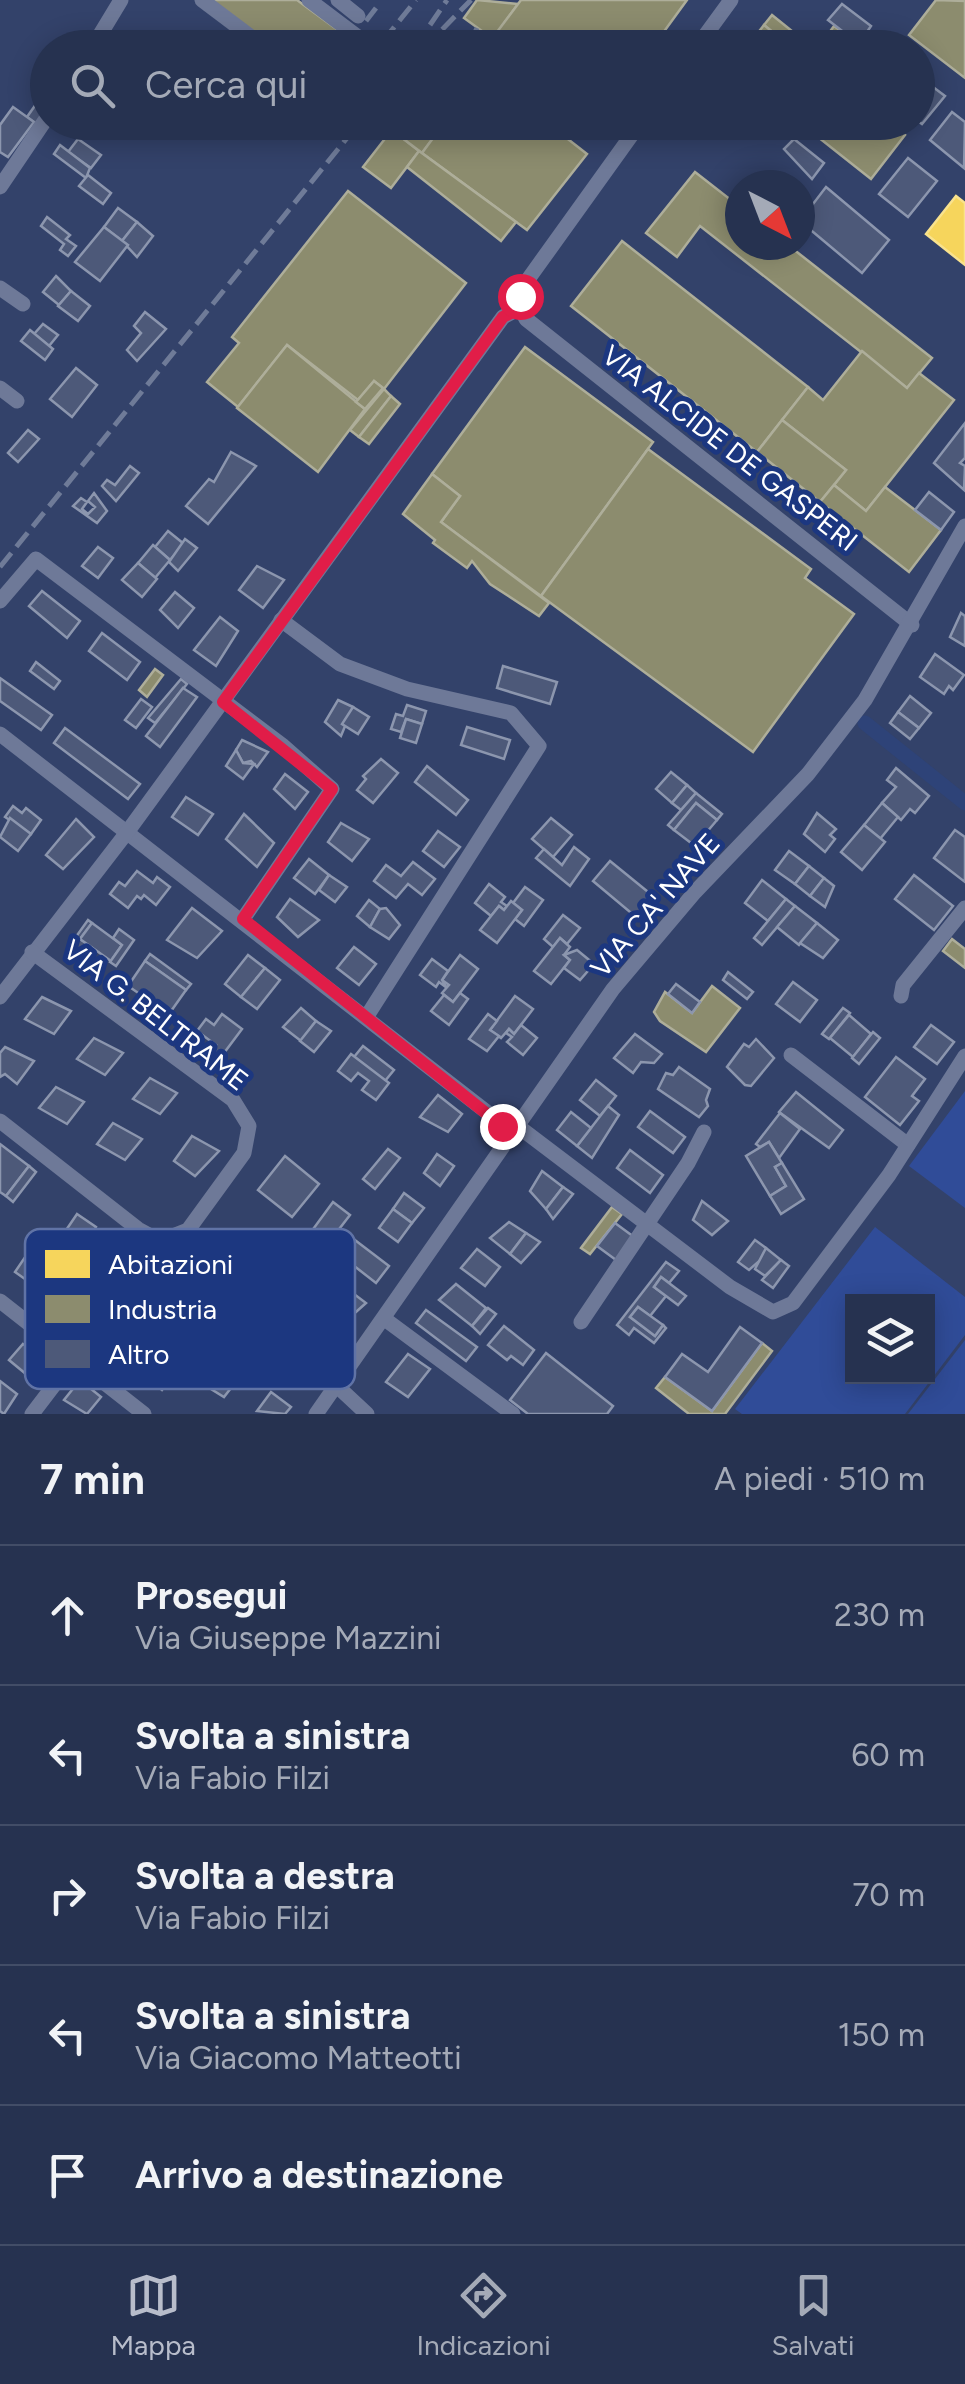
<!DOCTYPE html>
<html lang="it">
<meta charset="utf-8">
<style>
:root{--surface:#263250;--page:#2e3a57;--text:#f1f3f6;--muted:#a4aab7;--line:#424d67;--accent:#b8bdcb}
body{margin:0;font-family:Figtree,sans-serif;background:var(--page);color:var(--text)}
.controls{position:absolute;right:30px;bottom:30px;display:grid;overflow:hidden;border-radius:0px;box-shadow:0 5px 25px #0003}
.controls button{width:90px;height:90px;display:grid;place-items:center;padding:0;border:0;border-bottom:2px solid var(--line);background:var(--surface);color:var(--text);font:50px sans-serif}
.compass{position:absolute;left:725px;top:170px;width:90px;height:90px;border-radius:50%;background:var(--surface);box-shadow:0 5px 25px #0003;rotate:138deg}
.stop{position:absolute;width:30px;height:30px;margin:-22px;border:8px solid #e11d48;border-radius:50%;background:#fff}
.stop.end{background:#e11d48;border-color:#fff;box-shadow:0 2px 10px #0008}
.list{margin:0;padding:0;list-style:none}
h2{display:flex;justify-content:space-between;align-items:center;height:130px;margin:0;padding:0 40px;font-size:42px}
h2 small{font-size:32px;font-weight:400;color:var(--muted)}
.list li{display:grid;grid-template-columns:65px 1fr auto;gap:30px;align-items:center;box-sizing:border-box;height:140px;padding:0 40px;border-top:2px solid var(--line)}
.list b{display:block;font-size:38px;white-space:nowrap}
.list p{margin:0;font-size:32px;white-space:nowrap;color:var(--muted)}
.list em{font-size:32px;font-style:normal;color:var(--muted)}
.icon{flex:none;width:55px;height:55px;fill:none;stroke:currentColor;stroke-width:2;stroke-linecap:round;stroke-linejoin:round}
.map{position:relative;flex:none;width:965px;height:1414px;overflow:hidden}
.search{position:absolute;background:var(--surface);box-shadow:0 5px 25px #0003;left:30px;right:30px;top:30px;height:110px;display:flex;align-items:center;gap:25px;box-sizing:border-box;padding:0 35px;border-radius:55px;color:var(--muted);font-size:38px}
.sheet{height:830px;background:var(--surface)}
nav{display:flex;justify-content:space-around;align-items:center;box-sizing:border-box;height:140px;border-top:2px solid var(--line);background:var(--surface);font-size:28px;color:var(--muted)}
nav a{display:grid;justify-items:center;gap:5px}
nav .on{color:var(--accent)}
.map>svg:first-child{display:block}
.green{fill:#304c98;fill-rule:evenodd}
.homes{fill:#f6d55c;stroke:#f9e28d;stroke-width:2.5}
.industry{fill:#8c8c6e;stroke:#aeae9a;stroke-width:2.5}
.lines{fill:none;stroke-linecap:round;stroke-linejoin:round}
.canal{stroke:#2e4378;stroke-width:15}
.building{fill:#4d5979;stroke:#8c96ae;stroke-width:2.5}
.minor{stroke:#6e7998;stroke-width:15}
.rail{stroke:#6f7b98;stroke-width:5;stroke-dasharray:18 8;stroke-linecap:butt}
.route{stroke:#e11d48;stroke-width:12}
.labels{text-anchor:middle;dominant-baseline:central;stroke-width:10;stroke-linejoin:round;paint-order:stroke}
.street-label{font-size:28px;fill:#fff;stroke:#1c3780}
.key{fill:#1c3780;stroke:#6073a6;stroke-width:2.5}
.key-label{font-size:28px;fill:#fff}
</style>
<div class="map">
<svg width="965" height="1414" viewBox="0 0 965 1414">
<rect width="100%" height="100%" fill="#33426a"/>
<g class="green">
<polygon points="965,1091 965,1208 909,1166"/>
<path d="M875,1227L965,1297V1335L905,1414H742L735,1409ZM852,1302H928V1376H852Z"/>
<polygon points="965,1340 965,1414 908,1414"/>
</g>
<polygon class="homes" points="956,196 965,203 965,265 926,234"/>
<g class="industry">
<polygon points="211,0 297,0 350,39 350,45 275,48"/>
<polygon points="477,0 518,4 493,39 464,18"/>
<polygon points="521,0 687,0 652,48 510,48 494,36"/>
<polygon points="936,0 965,1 965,78 909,35"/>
<polygon points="772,15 813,48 792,48 764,25"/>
<polygon points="764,25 792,48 746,48"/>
<polygon points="834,26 859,44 863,48 818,48"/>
<polygon points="398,122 412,122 401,137 419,151 391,188 363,167"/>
<polygon points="412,122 445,122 422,153 401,137"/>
<polygon points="445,122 546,122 587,154 527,230 422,153"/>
<polygon points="799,122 888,122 905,135 871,179"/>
<polygon points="419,151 516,222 501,241 407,167"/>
<polygon points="695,172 740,207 740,245 788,245 932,358 907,388 700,226 677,257 646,233"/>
<polygon points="348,191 466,283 384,389 374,381 358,400 287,345 238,407 207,382 239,343 232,337"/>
<polygon points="622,241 808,387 757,452 571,306"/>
<polygon points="287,345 365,409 318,472 237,408"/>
<polygon points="525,347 653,442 541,596 441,522 460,496 432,474"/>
<polygon points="862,351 907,388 919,373 954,400 866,511 834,485 846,470 782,420 808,387 823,400"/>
<polygon points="374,381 383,388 365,409 356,402"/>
<polygon points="384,389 391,396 359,437 350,430"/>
<polygon points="391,396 400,404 369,444 359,437"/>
<polygon points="782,420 846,470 820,502 757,452"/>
<polygon points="648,449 811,569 805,578 854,614 753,752 541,596"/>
<polygon points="432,474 460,496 441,522 549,603 539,616 490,584 472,561 467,568 433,543 435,540 403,514"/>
<polygon points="834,485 866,511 885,487 941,530 909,572 820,502"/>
<polygon points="155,669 163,675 147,697 139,690"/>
<polygon points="952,939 965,949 965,968 943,951"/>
<polygon points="712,986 740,1008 706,1052 660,1021 654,1012 665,992 692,1013"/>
<polygon points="612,1207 622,1214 590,1254 581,1248"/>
<polygon points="762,1343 772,1351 725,1414 689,1414 656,1388 665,1377 712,1411"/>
</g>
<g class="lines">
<polyline class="canal" points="865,723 965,803"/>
</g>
<g class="building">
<polygon points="842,4 871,26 859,44 828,20"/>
<polygon points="48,87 48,111 38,125 27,117"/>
<polygon points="933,87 945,96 922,124 918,121 918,108"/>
<polygon points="13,107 34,122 8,157 0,152 0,125"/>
<polygon points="952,112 965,122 964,168 930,140"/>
<polygon points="78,139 101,155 91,168 68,152"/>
<polygon points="794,139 824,163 812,179 784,149"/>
<polygon points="60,145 90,168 86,178 54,154"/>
<polygon points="908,158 937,181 908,217 879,194"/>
<polygon points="88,175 111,193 103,204 79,186"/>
<polygon points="826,187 889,240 862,273 800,221"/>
<polygon points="118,208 137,222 122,241 104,227"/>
<polygon points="47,217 70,235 66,239 76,246 68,256 60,250 64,244 41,226"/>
<polygon points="137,222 153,236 137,257 122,241"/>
<polygon points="104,227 128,245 100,281 75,262"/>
<polygon points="56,276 71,291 59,305 43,292"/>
<polygon points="71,291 90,306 78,321 58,306"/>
<polygon points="145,312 166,329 137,361 127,350 141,333 134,326"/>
<polygon points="43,324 58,335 49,346 34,334"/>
<polygon points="30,330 53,349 45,360 21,341"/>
<polygon points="76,368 97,385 72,417 50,399"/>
<polygon points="965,423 965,458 960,463 965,466 964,490 934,463"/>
<polygon points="28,430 39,439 18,462 8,453"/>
<polygon points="231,452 256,466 208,524 186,506 209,479 214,482"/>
<polygon points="130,466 139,473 116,501 102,486 107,480 115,485"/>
<polygon points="929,492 954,512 941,530 915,510"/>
<polygon points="94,493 107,511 97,523 73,506 81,498 87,502 82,509 88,514 95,507 88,501"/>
<polygon points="168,531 184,544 170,560 155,547"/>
<polygon points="185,539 197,548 178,571 169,562"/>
<polygon points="153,545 170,560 155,578 138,563"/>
<polygon points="98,547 113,558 98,578 82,566"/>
<polygon points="138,563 157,579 142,597 122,580"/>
<polygon points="257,566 284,580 263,608 239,590"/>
<polygon points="42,591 80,621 67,638 29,606"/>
<polygon points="175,592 194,608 178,628 160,610"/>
<polygon points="961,613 965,616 965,646 950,637"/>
<polygon points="220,617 238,631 216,666 194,650"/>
<polygon points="102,633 140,662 127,680 89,651"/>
<polygon points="935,654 964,675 953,690 949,686 944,694 920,677"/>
<polygon points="36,662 60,681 54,689 30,671"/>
<polygon points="503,666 557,682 550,704 497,688"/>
<polygon points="0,678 52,715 41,730 0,701"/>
<polygon points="181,679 187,684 155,723 148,718"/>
<polygon points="183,688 197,697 160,747 146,736"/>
<polygon points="910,696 931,713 919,728 898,712"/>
<polygon points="141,699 152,707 136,728 125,720"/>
<polygon points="338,700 353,707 341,736 325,722"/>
<polygon points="407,705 426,711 422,724 406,719 401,732 391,729 396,714 403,716"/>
<polygon points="353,707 369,717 358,734 342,724"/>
<polygon points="898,712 919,728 910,739 890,723"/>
<polygon points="406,719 422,724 416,743 400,738"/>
<polygon points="467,727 510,740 504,759 461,745"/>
<polygon points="65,728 140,784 128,799 54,743"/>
<polygon points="242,740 268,752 257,767 251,761 243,763 236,750"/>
<polygon points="236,750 243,763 254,764 243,779 226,766"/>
<polygon points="381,759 398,773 373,803 357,790 366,779 363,776"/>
<polygon points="427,766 468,800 456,815 415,782"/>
<polygon points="896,768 929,796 915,813 910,809 901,820 882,803 896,787 887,780"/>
<polygon points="671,772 687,785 672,803 656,789"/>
<polygon points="285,774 308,792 295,809 274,789"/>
<polygon points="687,785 696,793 681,810 672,803"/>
<polygon points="696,793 722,814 717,820 696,803 674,830 668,825"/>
<polygon points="186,797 213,814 198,835 172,817"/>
<polygon points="696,803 717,820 695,846 674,830"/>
<polygon points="882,803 898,817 880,839 864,825"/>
<polygon points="13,806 22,813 26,808 41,820 31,834 5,817"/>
<polygon points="817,813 836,829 830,835 835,839 825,852 804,834"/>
<polygon points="244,814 274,843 257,867 226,839"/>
<polygon points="10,818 31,834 18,851 0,837"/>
<polygon points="551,818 572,835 553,857 532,839"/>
<polygon points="76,819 94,837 63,869 46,855"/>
<polygon points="341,823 369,839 352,861 328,842"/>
<polygon points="864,825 885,842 862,870 841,852"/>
<polygon points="955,830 965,837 965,882 934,858"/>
<polygon points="438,831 460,847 444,867 423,851"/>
<polygon points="574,847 589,859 570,886 536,858 544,849 562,865"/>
<polygon points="789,851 809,866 795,884 775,870"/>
<polygon points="309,859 329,875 315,894 294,878"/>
<polygon points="610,861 653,896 636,917 593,881"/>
<polygon points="413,862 435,879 422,895 408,884 396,898 374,881 386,865 401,876"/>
<polygon points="809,866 824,878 810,896 795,884"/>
<polygon points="137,871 153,883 157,877 170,887 156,905 144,895 141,899 137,896 128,908 110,894 119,882 125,886"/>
<polygon points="329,875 347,887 335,902 319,890"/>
<polygon points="914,875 953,906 934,930 895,899"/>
<polygon points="824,878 834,886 825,907 810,896"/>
<polygon points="762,880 786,899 768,921 745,903"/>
<polygon points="489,884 505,897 501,902 507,906 504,910 499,906 491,916 475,903"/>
<polygon points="525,887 543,900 524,926 515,919 522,910 513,903"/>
<polygon points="290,899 319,920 298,937 277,917"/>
<polygon points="786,899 795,906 762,945 754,938"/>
<polygon points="369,900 380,909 370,927 357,916"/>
<polygon points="511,901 522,910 497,943 480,930 499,906 504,910"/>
<polygon points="795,906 817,923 799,945 777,927"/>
<polygon points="192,908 222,931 197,958 167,940"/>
<polygon points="386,908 400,925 389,939 370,927 380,909"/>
<polygon points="563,915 580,928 567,944 560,938 553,947 544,939"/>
<polygon points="88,920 92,923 80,939 89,945 80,957 68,948"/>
<polygon points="92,923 122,945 111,961 80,939"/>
<polygon points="817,923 838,940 823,958 800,943"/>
<polygon points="119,929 134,940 116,966 110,962 122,945 113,938"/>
<polygon points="560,938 570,947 564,955 570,960 551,984 534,971"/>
<polygon points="354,947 376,964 359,985 337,968"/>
<polygon points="577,950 594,964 580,980 564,968 570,960 564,955"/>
<polygon points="150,954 191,984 186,990 145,961"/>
<polygon points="248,955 265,968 241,997 225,984"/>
<polygon points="460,955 478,969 453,1002 442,993 449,985 442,980"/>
<polygon points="432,959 448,971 442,980 447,988 439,982 436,987 420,975"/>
<polygon points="145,961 186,990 169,1014 128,986"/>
<polygon points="265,968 280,980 257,1009 241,997"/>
<polygon points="728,972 753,992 747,999 723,980"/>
<polygon points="793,982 817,1000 800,1022 776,1004"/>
<polygon points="676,984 700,1002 692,1013 668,994"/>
<polygon points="460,993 468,999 449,1025 431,1011 444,995 453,1002"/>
<polygon points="515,996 533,1009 514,1034 509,1029 501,1038 490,1030"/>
<polygon points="42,997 71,1011 54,1034 25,1019"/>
<polygon points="301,1008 316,1021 301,1041 283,1027"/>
<polygon points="843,1008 850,1013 829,1039 822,1034"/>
<polygon points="222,1014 242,1029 221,1057 212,1051 216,1045 197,1031 206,1019 214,1025"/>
<polygon points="488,1014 497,1021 490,1030 499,1036 487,1051 469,1039"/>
<polygon points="849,1015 871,1034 853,1057 830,1038"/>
<polygon points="316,1021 331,1031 314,1052 300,1041"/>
<polygon points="521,1025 537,1038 523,1055 507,1042 512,1037 506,1033 509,1029 514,1034"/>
<polygon points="931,1025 954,1042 937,1064 914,1047"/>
<polygon points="873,1032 880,1038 859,1064 852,1058"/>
<polygon points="635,1034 662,1054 654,1063 641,1062 633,1073 614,1058"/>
<polygon points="94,1038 123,1053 105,1075 77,1059"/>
<polygon points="756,1039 774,1058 751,1086 745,1085 727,1067 744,1044 749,1047"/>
<polygon points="363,1046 394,1070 385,1081 354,1057"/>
<polygon points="5,1047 34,1061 17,1084 5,1074 0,1077 0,1053"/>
<polygon points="351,1054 389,1083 376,1100 362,1090 369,1081 358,1073 351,1081 338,1071"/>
<polygon points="896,1057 925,1079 912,1096 919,1101 900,1125 865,1097"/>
<polygon points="679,1067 710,1089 706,1100 708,1106 699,1117 658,1089 666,1073 673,1075"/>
<polygon points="150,1078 177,1093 160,1114 133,1099"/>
<polygon points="596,1080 616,1096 600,1116 580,1100"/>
<polygon points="56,1087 84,1102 67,1124 39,1108"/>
<polygon points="796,1092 843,1130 829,1148 779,1112"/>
<polygon points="438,1095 462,1114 448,1132 420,1117"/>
<polygon points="608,1106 619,1115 592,1158 577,1146"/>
<polygon points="650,1111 685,1137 673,1153 638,1127"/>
<polygon points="571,1112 591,1128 577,1146 557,1130"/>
<polygon points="780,1113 800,1129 779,1158 769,1142 760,1147 756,1144"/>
<polygon points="113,1123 142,1139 125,1160 97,1144"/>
<polygon points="192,1136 219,1151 195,1176 174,1161"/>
<polygon points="769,1142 782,1163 775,1167 786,1186 770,1196 746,1156"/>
<polygon points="0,1144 29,1166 6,1196 0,1192"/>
<polygon points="388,1149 400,1158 375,1189 363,1179"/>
<polygon points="630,1150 663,1175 650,1193 617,1168"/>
<polygon points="437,1154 454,1166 440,1186 424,1173"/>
<polygon points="285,1156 319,1184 292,1217 258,1190"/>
<polygon points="782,1163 804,1199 781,1214 770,1196 786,1186 775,1167"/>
<polygon points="29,1166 36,1172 13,1202 6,1196"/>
<polygon points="542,1171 563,1187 546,1209 530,1191"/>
<polygon points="563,1187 573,1194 553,1219 546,1209"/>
<polygon points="404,1193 424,1208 412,1223 393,1209"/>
<polygon points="702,1201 728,1221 712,1235 693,1220"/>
<polygon points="333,1202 350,1215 340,1228 347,1235 335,1251 311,1232"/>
<polygon points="393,1209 412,1223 398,1242 379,1228"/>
<polygon points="77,1214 96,1227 80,1261 56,1245"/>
<polygon points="509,1222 526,1233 510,1254 490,1238"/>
<polygon points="615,1223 634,1237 616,1260 597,1246"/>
<polygon points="526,1233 540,1242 521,1263 510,1254"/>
<polygon points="347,1234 389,1266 376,1283 335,1251"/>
<polygon points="755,1240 766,1248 765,1256 749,1270 738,1262"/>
<polygon points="32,1247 53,1262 51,1280 35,1286 15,1272"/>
<polygon points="766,1248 781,1260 765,1276 755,1269"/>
<polygon points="477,1249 500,1267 485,1286 461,1268"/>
<polygon points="781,1260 789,1266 773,1288 762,1280"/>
<polygon points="666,1262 679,1271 669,1283 661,1277 654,1287 666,1296 650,1316 638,1307 630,1317 655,1336 663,1325 666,1328 654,1343 634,1328 629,1335 617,1325"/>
<polygon points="661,1277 686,1296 678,1305 654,1287"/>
<polygon points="456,1284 486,1308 472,1326 439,1300"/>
<polygon points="342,1285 366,1303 338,1328 322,1312"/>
<polygon points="638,1307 663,1325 655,1336 630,1317"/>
<polygon points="488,1308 496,1314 480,1334 472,1326"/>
<polygon points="426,1310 477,1347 466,1361 416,1323"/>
<polygon points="504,1326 534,1350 523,1365 511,1356 507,1360 488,1345"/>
<polygon points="740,1327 762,1343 712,1411 665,1377 682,1354 708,1372"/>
<polygon points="23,1344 45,1358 32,1379 9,1360"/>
<polygon points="546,1353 613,1406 607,1414 528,1414 510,1400"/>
<polygon points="408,1354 430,1369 408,1397 386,1382"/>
<polygon points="219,1359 241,1375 224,1397 198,1381"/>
<polygon points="166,1364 176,1372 162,1390 152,1382"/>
<polygon points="80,1380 101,1397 87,1414 64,1400"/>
<polygon points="0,1381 17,1394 4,1414 0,1411"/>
<polygon points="271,1392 291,1407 285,1414 257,1411"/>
</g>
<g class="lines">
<g class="minor">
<polyline points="202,0 266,48"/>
<polyline points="309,0 358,37 362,48"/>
<polyline points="338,0 358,16"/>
<polyline points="92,48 121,0"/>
<polyline points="696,48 731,0"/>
<polyline points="0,187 48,116"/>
<polyline points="0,288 23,304"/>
<polyline points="520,308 526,319 912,625"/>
<polyline points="0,388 17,401"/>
<polyline points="0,601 36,559 282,745 332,789 243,919"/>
<polyline points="281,620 340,664 407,689 511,713 539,746 367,1016"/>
<polyline points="0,734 510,1130"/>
<polyline points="901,996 903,985 965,908"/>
<polyline points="0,997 128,831 503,317 520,308 524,285 641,122"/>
<polyline points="791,1055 908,1145"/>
<polyline points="0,1121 138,1229 160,1241 188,1230 244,1153 249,1126 233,1100 32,952"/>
<polyline points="515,1124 730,1287 773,1312 793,1303 889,1175 965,1056"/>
<polyline points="0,1301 144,1414"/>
<polyline points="386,1320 513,1414"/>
<polyline points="581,1322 688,1163 704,1132"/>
<polyline points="337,1386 367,1414"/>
<polyline points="32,1414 74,1359"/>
<polyline points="316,1414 613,989 695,892 808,774 865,700 965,526"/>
</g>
<g class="rail">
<polyline points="366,21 376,8"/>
<polyline points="430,25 447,0"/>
<polyline points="473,37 477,28"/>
<polyline points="383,41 416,0"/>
<polyline points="424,48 471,0"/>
<polyline points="0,567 360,122"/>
</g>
</g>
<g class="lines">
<polyline class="route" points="502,1126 243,919 332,789 223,702 503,317 520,308 520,296"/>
</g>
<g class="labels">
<g class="street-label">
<text transform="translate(730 448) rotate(38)">VIA ALCIDE DE GASPERI</text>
<text transform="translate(655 905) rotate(-49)">VIA CA' NAVE</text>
<text transform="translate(156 1015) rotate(38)">VIA G. BELTRAME</text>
</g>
</g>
<rect x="25" y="1229" width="330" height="160" rx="15" class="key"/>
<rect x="45" y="1250" width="45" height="28" fill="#f6d55c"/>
<rect x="45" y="1295" width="45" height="28" fill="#8c8c6e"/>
<rect x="45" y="1340" width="45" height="28" fill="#4d5979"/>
<g class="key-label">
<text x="108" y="1274">Abitazioni</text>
<text x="108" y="1319">Industria</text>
<text x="108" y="1364">Altro</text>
</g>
</svg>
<div class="controls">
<button><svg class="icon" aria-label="layers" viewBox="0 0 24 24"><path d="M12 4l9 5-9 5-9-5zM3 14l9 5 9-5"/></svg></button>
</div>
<svg class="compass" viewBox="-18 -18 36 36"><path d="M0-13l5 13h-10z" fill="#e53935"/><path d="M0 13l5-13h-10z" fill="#a4aab7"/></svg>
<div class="stop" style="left:520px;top:296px"></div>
<div class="stop end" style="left:502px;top:1126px"></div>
<div class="search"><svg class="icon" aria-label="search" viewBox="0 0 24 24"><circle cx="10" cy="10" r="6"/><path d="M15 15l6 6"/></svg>Cerca qui</div>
</div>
<section class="sheet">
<h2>7 min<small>A piedi · 510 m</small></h2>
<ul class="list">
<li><svg class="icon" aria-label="ahead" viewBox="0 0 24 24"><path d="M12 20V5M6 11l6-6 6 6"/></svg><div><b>Prosegui</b><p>Via Giuseppe Mazzini</p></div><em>230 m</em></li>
<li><svg class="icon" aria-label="left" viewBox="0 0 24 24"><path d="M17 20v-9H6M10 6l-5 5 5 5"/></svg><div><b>Svolta a sinistra</b><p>Via Fabio Filzi</p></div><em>60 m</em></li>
<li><svg class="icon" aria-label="right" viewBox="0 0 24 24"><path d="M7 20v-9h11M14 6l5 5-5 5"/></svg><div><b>Svolta a destra</b><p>Via Fabio Filzi</p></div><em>70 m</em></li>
<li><svg class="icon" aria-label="left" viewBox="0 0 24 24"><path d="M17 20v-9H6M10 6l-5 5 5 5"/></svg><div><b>Svolta a sinistra</b><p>Via Giacomo Matteotti</p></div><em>150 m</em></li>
<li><svg class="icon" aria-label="arrive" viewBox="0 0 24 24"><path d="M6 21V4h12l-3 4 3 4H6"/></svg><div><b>Arrivo a destinazione</b></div></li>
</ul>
</section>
<nav>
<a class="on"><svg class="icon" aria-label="map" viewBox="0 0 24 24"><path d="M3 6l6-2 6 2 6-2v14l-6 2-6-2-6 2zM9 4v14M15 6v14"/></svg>Mappa</a>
<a><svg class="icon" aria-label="directions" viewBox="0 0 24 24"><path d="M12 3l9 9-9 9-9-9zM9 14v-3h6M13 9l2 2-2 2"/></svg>Indicazioni</a>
<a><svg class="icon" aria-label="saved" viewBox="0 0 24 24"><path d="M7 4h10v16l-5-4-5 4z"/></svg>Salvati</a>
</nav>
